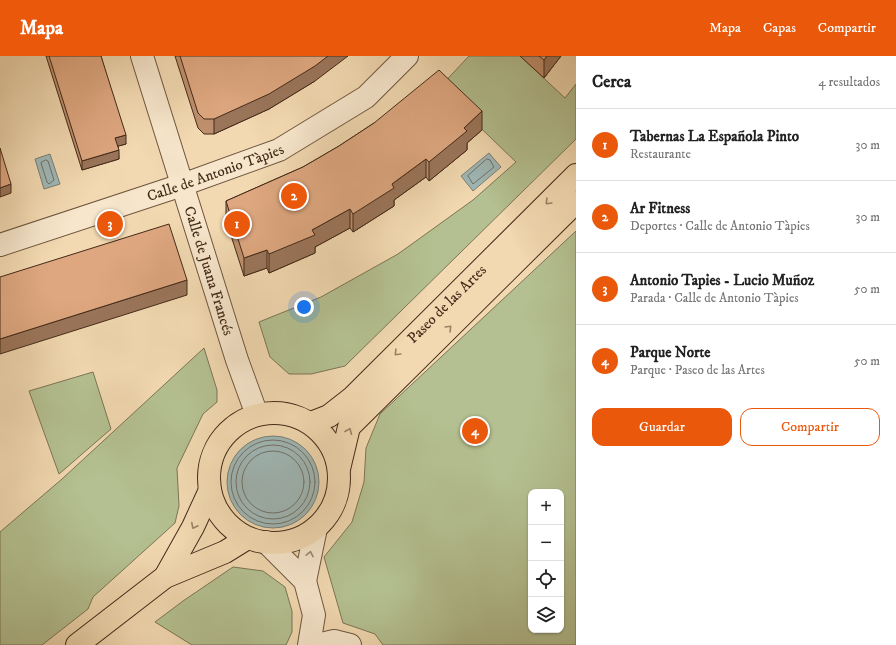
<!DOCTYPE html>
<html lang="es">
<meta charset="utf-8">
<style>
:root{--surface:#fff;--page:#f6f6f6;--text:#222;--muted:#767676;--line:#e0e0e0;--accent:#ea580c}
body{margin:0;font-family:"IM FELL DW Pica",serif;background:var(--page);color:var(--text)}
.controls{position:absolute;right:12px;bottom:12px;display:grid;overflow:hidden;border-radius:8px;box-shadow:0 1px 3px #0004}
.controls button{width:36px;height:36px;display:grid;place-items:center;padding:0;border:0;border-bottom:1px solid var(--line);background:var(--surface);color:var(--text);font:20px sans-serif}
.you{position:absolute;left:304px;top:251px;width:14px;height:14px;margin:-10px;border:3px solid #fff;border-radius:50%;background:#1a73e8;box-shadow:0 0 0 6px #1a73e833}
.badge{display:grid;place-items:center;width:26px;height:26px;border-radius:50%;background:var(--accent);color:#fff;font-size:13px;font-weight:700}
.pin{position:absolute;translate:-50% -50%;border:2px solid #fff;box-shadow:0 1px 4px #0006}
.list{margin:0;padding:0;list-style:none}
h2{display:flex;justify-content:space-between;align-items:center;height:52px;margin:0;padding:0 16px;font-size:17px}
h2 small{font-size:13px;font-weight:400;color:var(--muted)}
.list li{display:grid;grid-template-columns:26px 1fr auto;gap:12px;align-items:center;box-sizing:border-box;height:72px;padding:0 16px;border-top:1px solid var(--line)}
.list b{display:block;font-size:15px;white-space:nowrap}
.list p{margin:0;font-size:13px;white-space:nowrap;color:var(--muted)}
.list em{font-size:13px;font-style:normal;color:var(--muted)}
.actions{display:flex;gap:8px;padding:12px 16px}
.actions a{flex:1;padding:9px 0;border:1px solid var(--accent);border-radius:12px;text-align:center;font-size:14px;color:var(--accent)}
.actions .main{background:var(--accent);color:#fff}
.icon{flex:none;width:22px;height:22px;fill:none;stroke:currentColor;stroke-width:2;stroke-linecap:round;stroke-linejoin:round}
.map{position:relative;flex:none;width:576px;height:589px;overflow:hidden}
header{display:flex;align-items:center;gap:24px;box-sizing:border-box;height:56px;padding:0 20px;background:var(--accent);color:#fff}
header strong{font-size:19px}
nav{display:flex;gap:22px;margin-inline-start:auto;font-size:14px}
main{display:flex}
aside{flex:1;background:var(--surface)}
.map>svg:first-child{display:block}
.green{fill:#b4c091;stroke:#7c7555;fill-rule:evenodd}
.water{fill:#9fb7b6;stroke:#7a7f77}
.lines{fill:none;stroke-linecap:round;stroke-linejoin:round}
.shore{stroke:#717068;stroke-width:1}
.minor-casing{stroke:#6f563f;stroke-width:24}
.major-casing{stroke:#432a19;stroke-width:24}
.minor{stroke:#f7e6cc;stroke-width:22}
.major{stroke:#f2d9b1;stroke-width:22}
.wall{fill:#bf906e;stroke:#432a19}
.shaded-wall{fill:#9b755a;stroke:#432a19}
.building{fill:#dea780;stroke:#432a19}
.oneway{stroke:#9a8265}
.oneway2{stroke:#9d8872}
.labels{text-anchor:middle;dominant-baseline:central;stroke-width:4;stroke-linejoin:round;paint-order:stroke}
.street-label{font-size:15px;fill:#432a19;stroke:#f7e6cc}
</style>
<header>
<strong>Mapa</strong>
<nav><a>Mapa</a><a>Capas</a><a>Compartir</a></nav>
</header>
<main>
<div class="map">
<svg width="576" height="589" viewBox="0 0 576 589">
<rect width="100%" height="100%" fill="#f2d9b1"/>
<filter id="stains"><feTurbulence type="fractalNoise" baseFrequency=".005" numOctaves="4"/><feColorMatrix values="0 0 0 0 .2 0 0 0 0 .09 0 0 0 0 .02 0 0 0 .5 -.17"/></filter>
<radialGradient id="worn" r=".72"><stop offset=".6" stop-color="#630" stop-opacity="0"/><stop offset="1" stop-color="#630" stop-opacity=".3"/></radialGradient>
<g class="green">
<polygon points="469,0 520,0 565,42 576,28 576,83 345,310 311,318 289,318 270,301 259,266 321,241 398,198 473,144 516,106 439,32"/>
<path d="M576,175V589H383L375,578L343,567L324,501L352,466L364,426L366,392L380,358ZM531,436H561V574H531Z"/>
<polygon points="204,292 217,334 217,346 203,358 177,412 179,450 175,467 93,541 88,553 42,589 0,589 0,476 62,423"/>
<polygon points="93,316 111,373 59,418 29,335"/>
<polygon points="233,511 263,515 285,531 292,555 292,576 286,589 192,589 155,566 183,545"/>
</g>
<g class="water">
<polygon points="489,97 501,111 473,135 461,120"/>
<polygon points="50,98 60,128 44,133 35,103"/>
<circle cx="273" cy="426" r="46"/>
</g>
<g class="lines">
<g class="shore">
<polygon points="487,103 490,104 494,111 473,128 468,120"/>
<polygon points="46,104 48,105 54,124 49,128 47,126 41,107"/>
<circle cx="273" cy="426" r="42"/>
<circle cx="273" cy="426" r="37"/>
<circle cx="273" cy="426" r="31"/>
</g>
<defs>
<g id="minor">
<path id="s1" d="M142,0L237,304L257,359"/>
<path id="s2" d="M0,189L182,129L279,94L366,41L407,0"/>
<polyline points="266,486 305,525 314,559 309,589"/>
<polyline points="305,525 316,472"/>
<polyline points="317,589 334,585 350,589"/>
</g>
<g id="major">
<circle cx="274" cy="422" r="65"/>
<path id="s3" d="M311,367L329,360L352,342L576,119"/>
<polyline points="339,413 349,371 576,146"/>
<polyline points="165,521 193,471 210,434"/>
<polyline points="77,589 165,521 225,496 246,483"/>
</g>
</defs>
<use href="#minor" class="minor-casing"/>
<use href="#major" class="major-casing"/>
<use href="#minor" class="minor"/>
<use href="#major" class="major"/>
</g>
<g class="wall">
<polygon points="46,0 101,0 126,88 118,90 119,103 82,114"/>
<polygon points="175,0 233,0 315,25 269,53 214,78 204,78 198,72"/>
<polygon points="520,0 561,0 544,22"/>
<polygon points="374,67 482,74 467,87 467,94 429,125 426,121 394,144 394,150 353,176 350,172 315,191 315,197 269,217 267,212 244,220 226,164 226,145 303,111 339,90"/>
</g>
<g class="shaded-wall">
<polygon points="328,0 348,0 315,25 269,53 214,78 214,63"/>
<polygon points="547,0 561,0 544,22 544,4"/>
<polygon points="482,55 482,74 467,87 467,94 429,125 429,106 464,72"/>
<polygon points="126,79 126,88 115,91 115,82"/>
<polygon points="119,94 119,103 82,114 82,105"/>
<polygon points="426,103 426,121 394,144 394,150 353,176 353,158 392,128"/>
<polygon points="11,128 11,137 0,141 0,132"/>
<polygon points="350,153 350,172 315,191 315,197 269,217 269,198 312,174"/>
<polygon points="267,194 267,212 244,220 244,202"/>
<polygon points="187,224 187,239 0,298 0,283"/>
</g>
<g class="building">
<polygon points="49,0 101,0 126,79 115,82 119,94 82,105"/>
<polygon points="180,0 328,0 315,10 269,38 214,63 204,63 198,57"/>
<polygon points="539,0 547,0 544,4"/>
<polygon points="439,14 482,55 464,72 467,75 429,106 426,103 392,128 394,132 353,158 350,153 312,174 315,179 269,198 267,194 244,202 226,145 303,111 339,90 374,67"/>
<polygon points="0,92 11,128 0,132"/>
<polygon points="169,168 187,224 0,283 0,221"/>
</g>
<defs><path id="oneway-chevron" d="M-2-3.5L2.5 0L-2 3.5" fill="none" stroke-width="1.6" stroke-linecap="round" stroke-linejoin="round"/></defs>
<g class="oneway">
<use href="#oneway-chevron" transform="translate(548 146) rotate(135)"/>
<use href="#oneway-chevron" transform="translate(449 272) rotate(-45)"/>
<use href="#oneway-chevron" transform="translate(397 297) rotate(135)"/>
<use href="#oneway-chevron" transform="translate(349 375) rotate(-68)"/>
<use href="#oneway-chevron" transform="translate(194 470) rotate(117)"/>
</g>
<use class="oneway2" href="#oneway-chevron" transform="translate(310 498) rotate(-78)"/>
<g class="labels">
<g class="street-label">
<text stroke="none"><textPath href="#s2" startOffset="227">Calle de Antonio Tàpies</textPath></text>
<text stroke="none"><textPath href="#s1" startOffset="225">Calle de Juana Francés</textPath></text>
<text stroke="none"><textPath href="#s3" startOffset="182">Paseo de las Artes</textPath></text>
</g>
</g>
<rect width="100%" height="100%" filter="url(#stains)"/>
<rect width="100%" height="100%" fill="url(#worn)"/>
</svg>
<div class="controls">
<button>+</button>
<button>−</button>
<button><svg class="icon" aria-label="locate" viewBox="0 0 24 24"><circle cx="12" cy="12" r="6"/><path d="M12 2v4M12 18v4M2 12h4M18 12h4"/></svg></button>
<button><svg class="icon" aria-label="layers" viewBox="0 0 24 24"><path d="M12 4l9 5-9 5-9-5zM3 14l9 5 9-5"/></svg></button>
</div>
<div class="you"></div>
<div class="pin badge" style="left:237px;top:168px">1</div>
<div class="pin badge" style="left:294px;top:140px">2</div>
<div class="pin badge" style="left:110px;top:168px">3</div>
<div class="pin badge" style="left:475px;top:375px">4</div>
</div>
<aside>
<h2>Cerca<small>4 resultados</small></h2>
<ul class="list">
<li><span class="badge">1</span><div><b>Tabernas La Española Pinto</b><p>Restaurante</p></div><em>30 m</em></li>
<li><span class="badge">2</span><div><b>Ar Fitness</b><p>Deportes · Calle de Antonio Tàpies</p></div><em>30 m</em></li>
<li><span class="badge">3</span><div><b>Antonio Tapies - Lucio Muñoz</b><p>Parada · Calle de Antonio Tàpies</p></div><em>50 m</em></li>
<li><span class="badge">4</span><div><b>Parque Norte</b><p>Parque · Paseo de las Artes</p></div><em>50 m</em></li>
</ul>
<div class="actions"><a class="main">Guardar</a><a>Compartir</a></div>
</aside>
</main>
